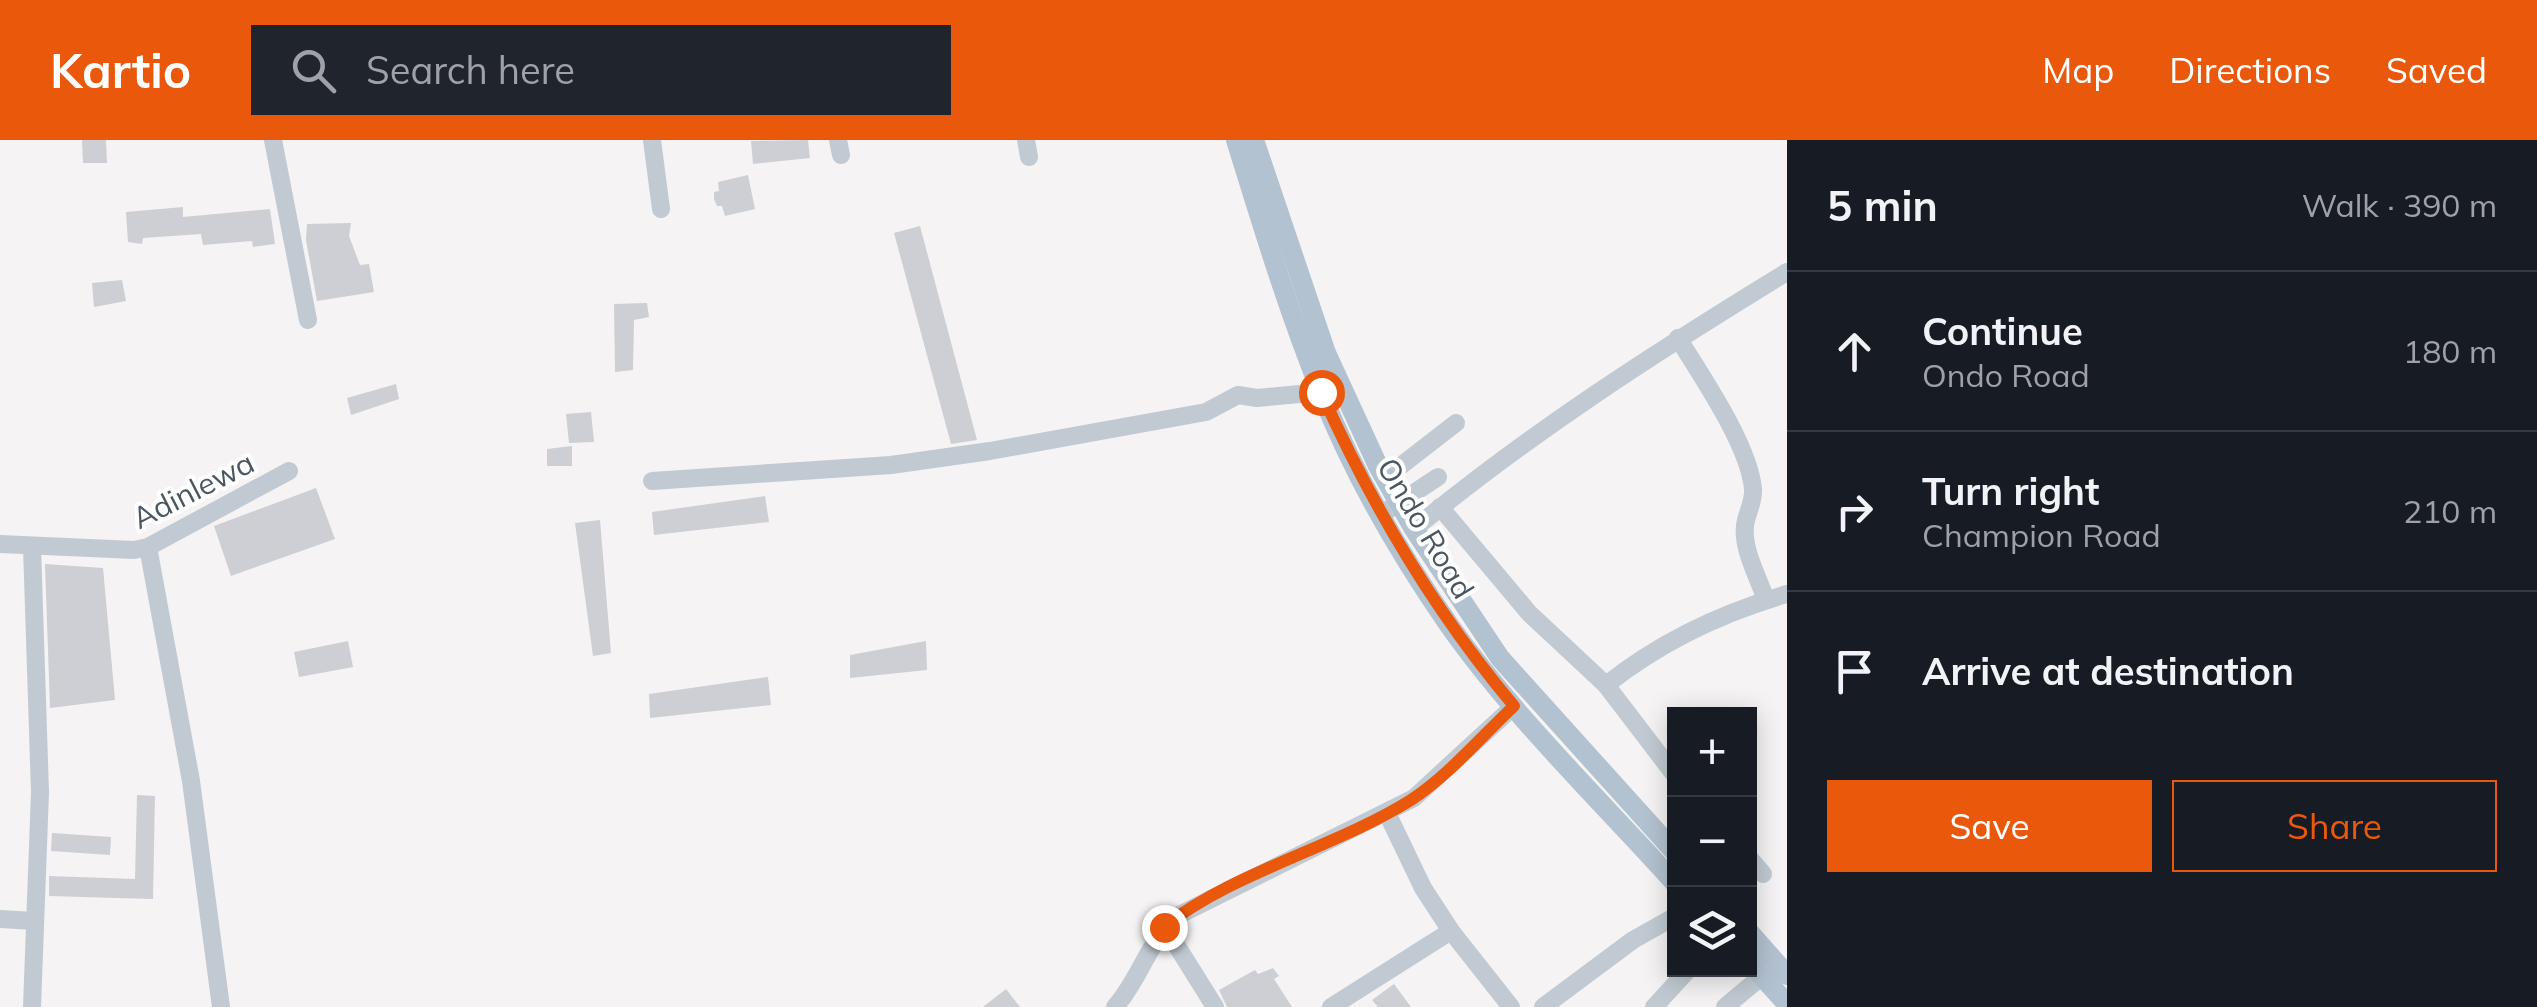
<!DOCTYPE html>
<meta charset="utf-8">
<style>
:root{--surface:#171b24;--page:#20242c;--text:#f1f3f6;--muted:#9ea1a6;--line:#363941;--accent:#ea580c}
body{margin:0;font-family:Mulish,sans-serif;background:var(--page);color:var(--text)}
.controls{position:absolute;right:30px;bottom:30px;display:grid;overflow:hidden;border-radius:0px;box-shadow:0 5px 25px #0003}
.controls button{width:90px;height:90px;display:grid;place-items:center;padding:0;border:0;border-bottom:2px solid var(--line);background:var(--surface);color:var(--text);font:50px sans-serif}
.stop{position:absolute;width:30px;height:30px;margin:-22px;border:8px solid #ea580c;border-radius:50%;background:#fff}
.stop.end{background:#ea580c;border-color:#fff;box-shadow:0 2px 10px #0008}
.list{margin:0;padding:0;list-style:none}
h2{display:flex;justify-content:space-between;align-items:center;height:130px;margin:0;padding:0 40px;font-size:42px}
h2 small{font-size:32px;font-weight:400;color:var(--muted)}
.list li{display:grid;grid-template-columns:65px 1fr auto;gap:30px;align-items:center;box-sizing:border-box;height:160px;padding:0 40px;border-top:2px solid var(--line)}
.list b{display:block;font-size:38px;white-space:nowrap}
.list p{margin:0;font-size:32px;white-space:nowrap;color:var(--muted)}
.list em{font-size:32px;font-style:normal;color:var(--muted)}
.actions{display:flex;gap:20px;padding:30px 40px}
.actions a{flex:1;padding:22px 0;border:2px solid var(--accent);border-radius:0px;text-align:center;font-size:35px;color:var(--accent)}
.actions .main{background:var(--accent);color:#fff}
.icon{flex:none;width:55px;height:55px;fill:none;stroke:currentColor;stroke-width:2;stroke-linecap:round;stroke-linejoin:round}
.map{position:relative;flex:none;width:1787px;height:867px;overflow:hidden}
header{display:flex;align-items:center;gap:60px;box-sizing:border-box;height:140px;padding:0 50px;background:var(--accent);color:#fff}
header strong{font-size:48px}
nav{display:flex;gap:55px;margin-inline-start:auto;font-size:35px}
.search{width:700px;height:90px;background:var(--page);display:flex;align-items:center;gap:25px;box-sizing:border-box;padding:0 35px;border-radius:0px;color:var(--muted);font-size:38px}
main{display:flex}
aside{flex:1;background:var(--surface)}
.map>svg:first-child{display:block}
.building{fill:#cdcfd5}
.lines{fill:none;stroke-linecap:round;stroke-linejoin:round}
.minor{stroke:#c1cad2;stroke-width:18}
.major{stroke:#b3c2d1;stroke-width:20}
.route{stroke:#ea580c;stroke-width:12}
.labels{text-anchor:middle;dominant-baseline:central;stroke-width:8;stroke-linejoin:round;paint-order:stroke}
.street-label{font-size:30px;fill:#4a5661;stroke:#fff}
</style>
<header>
<strong>Kartio</strong>
<div class="search"><svg class="icon" aria-label="search" viewBox="0 0 24 24"><circle cx="10" cy="10" r="6"/><path d="M15 15l6 6"/></svg>Search here</div>
<nav><a>Map</a><a>Directions</a><a>Saved</a></nav>
</header>
<main>
<div class="map">
<svg width="1787" height="867" viewBox="0 0 1787 867">
<rect width="100%" height="100%" fill="#f5f3f3"/>
<g class="building">
<polygon points="82,0 106,0 107,23 83,23"/>
<polygon points="808,0 810,18 753,24 751,1"/>
<polygon points="748,35 755,69 725,76 722,66 717,66 714,59 714,52 719,51 718,42"/>
<polygon points="183,67 183,77 270,69 275,104 253,107 252,101 203,105 201,94 143,98 142,104 128,102 126,72"/>
<polygon points="351,83 349,96 360,125 369,124 374,152 317,161 306,100 307,84"/>
<polygon points="920,86 977,300 951,304 894,93"/>
<polygon points="122,140 126,161 94,167 92,143"/>
<polygon points="647,163 649,177 634,180 633,230 615,232 614,164"/>
<polygon points="396,244 399,259 351,275 347,258"/>
<polygon points="591,272 594,302 569,303 566,274"/>
<polygon points="572,306 572,326 547,326 547,309"/>
<polygon points="316,348 335,399 231,436 214,386"/>
<polygon points="765,356 769,382 654,395 652,372"/>
<polygon points="600,380 611,513 593,516 575,383"/>
<polygon points="45,424 103,428 115,560 50,568"/>
<polygon points="348,501 353,527 299,537 294,512"/>
<polygon points="926,501 927,530 850,538 850,515"/>
<polygon points="768,537 771,565 650,578 649,554"/>
<polygon points="137,655 155,656 153,759 49,756 49,736 135,739"/>
<polygon points="52,693 111,697 110,715 51,711"/>
<polygon points="1273,828 1279,836 1274,839 1292,867 1227,867 1219,850 1255,830 1258,834"/>
<polygon points="1394,844 1411,867 1378,867 1372,860"/>
<polygon points="1006,849 1020,867 983,867"/>
</g>
<g class="lines">
<g class="minor">
<polyline points="273,0 308,180"/>
<polyline points="652,0 661,69"/>
<polyline points="838,0 841,15"/>
<polyline points="1026,0 1029,17"/>
<path d="M1678,198C1702,237 1749,305 1753,349C1754,363 1746,374 1745,386C1742,409 1759,439 1766,460"/>
<polyline points="1385,338 1456,283"/>
<polyline points="652,341 891,325 990,311 1206,272 1238,255 1257,258 1321,252"/>
<polyline points="1440,367 1529,473 1606,545 1674,634"/>
<polyline points="1388,370 1438,337"/>
<path d="M1414,389C1531,292 1658,211 1787,132"/>
<polyline points="0,404 134,410 148,407 289,331"/>
<polyline points="32,407 40,652 32,867"/>
<polyline points="148,407 191,641 221,867"/>
<path d="M1606,545C1660,502 1721,473 1787,454"/>
<polyline points="1387,673 1423,748 1451,791 1511,867"/>
<polyline points="1750,719 1763,734"/>
<polyline points="0,779 34,781"/>
<polyline points="1165,787 1215,867"/>
<path d="M1115,867C1141,838 1148,800 1179,775L1414,658L1514,566"/>
<polyline points="1331,867 1451,791"/>
<polyline points="1543,867 1633,800 1674,777"/>
<polyline points="1654,867 1688,830"/>
<polyline points="1725,867 1762,836"/>
</g>
<g class="major">
<path d="M1236,0C1262,84 1288,170 1321,252C1353,333 1399,413 1449,485C1514,577 1598,658 1674,742"/>
<polyline points="1254,0 1326,213 1378,326 1414,389 1500,518 1674,711"/>
<polyline points="1750,793 1787,835"/>
<polyline points="1750,823 1787,864"/>
</g>
</g>
<g class="lines">
<path class="route" d="M1164,787C1231,733 1336,707 1411,660C1449,635 1481,597 1514,566C1434,471 1372,366 1321,252"/>
</g>
<g class="labels">
<g class="street-label">
<text transform="translate(193 350) rotate(-27)">Adinlewa</text>
<text transform="translate(1426 388) rotate(59)">Ondo Road</text>
</g>
</g>
</svg>
<div class="controls">
<button>+</button>
<button>−</button>
<button><svg class="icon" aria-label="layers" viewBox="0 0 24 24"><path d="M12 4l9 5-9 5-9-5zM3 14l9 5 9-5"/></svg></button>
</div>
<div class="stop" style="left:1321px;top:252px"></div>
<div class="stop end" style="left:1164px;top:787px"></div>
</div>
<aside>
<h2>5 min<small>Walk · 390 m</small></h2>
<ul class="list">
<li><svg class="icon" aria-label="ahead" viewBox="0 0 24 24"><path d="M12 20V5M6 11l6-6 6 6"/></svg><div><b>Continue</b><p>Ondo Road</p></div><em>180 m</em></li>
<li><svg class="icon" aria-label="right" viewBox="0 0 24 24"><path d="M7 20v-9h11M14 6l5 5-5 5"/></svg><div><b>Turn right</b><p>Champion Road</p></div><em>210 m</em></li>
<li><svg class="icon" aria-label="arrive" viewBox="0 0 24 24"><path d="M6 21V4h12l-3 4 3 4H6"/></svg><div><b>Arrive at destination</b></div></li>
</ul>
<div class="actions"><a class="main">Save</a><a>Share</a></div>
</aside>
</main>
